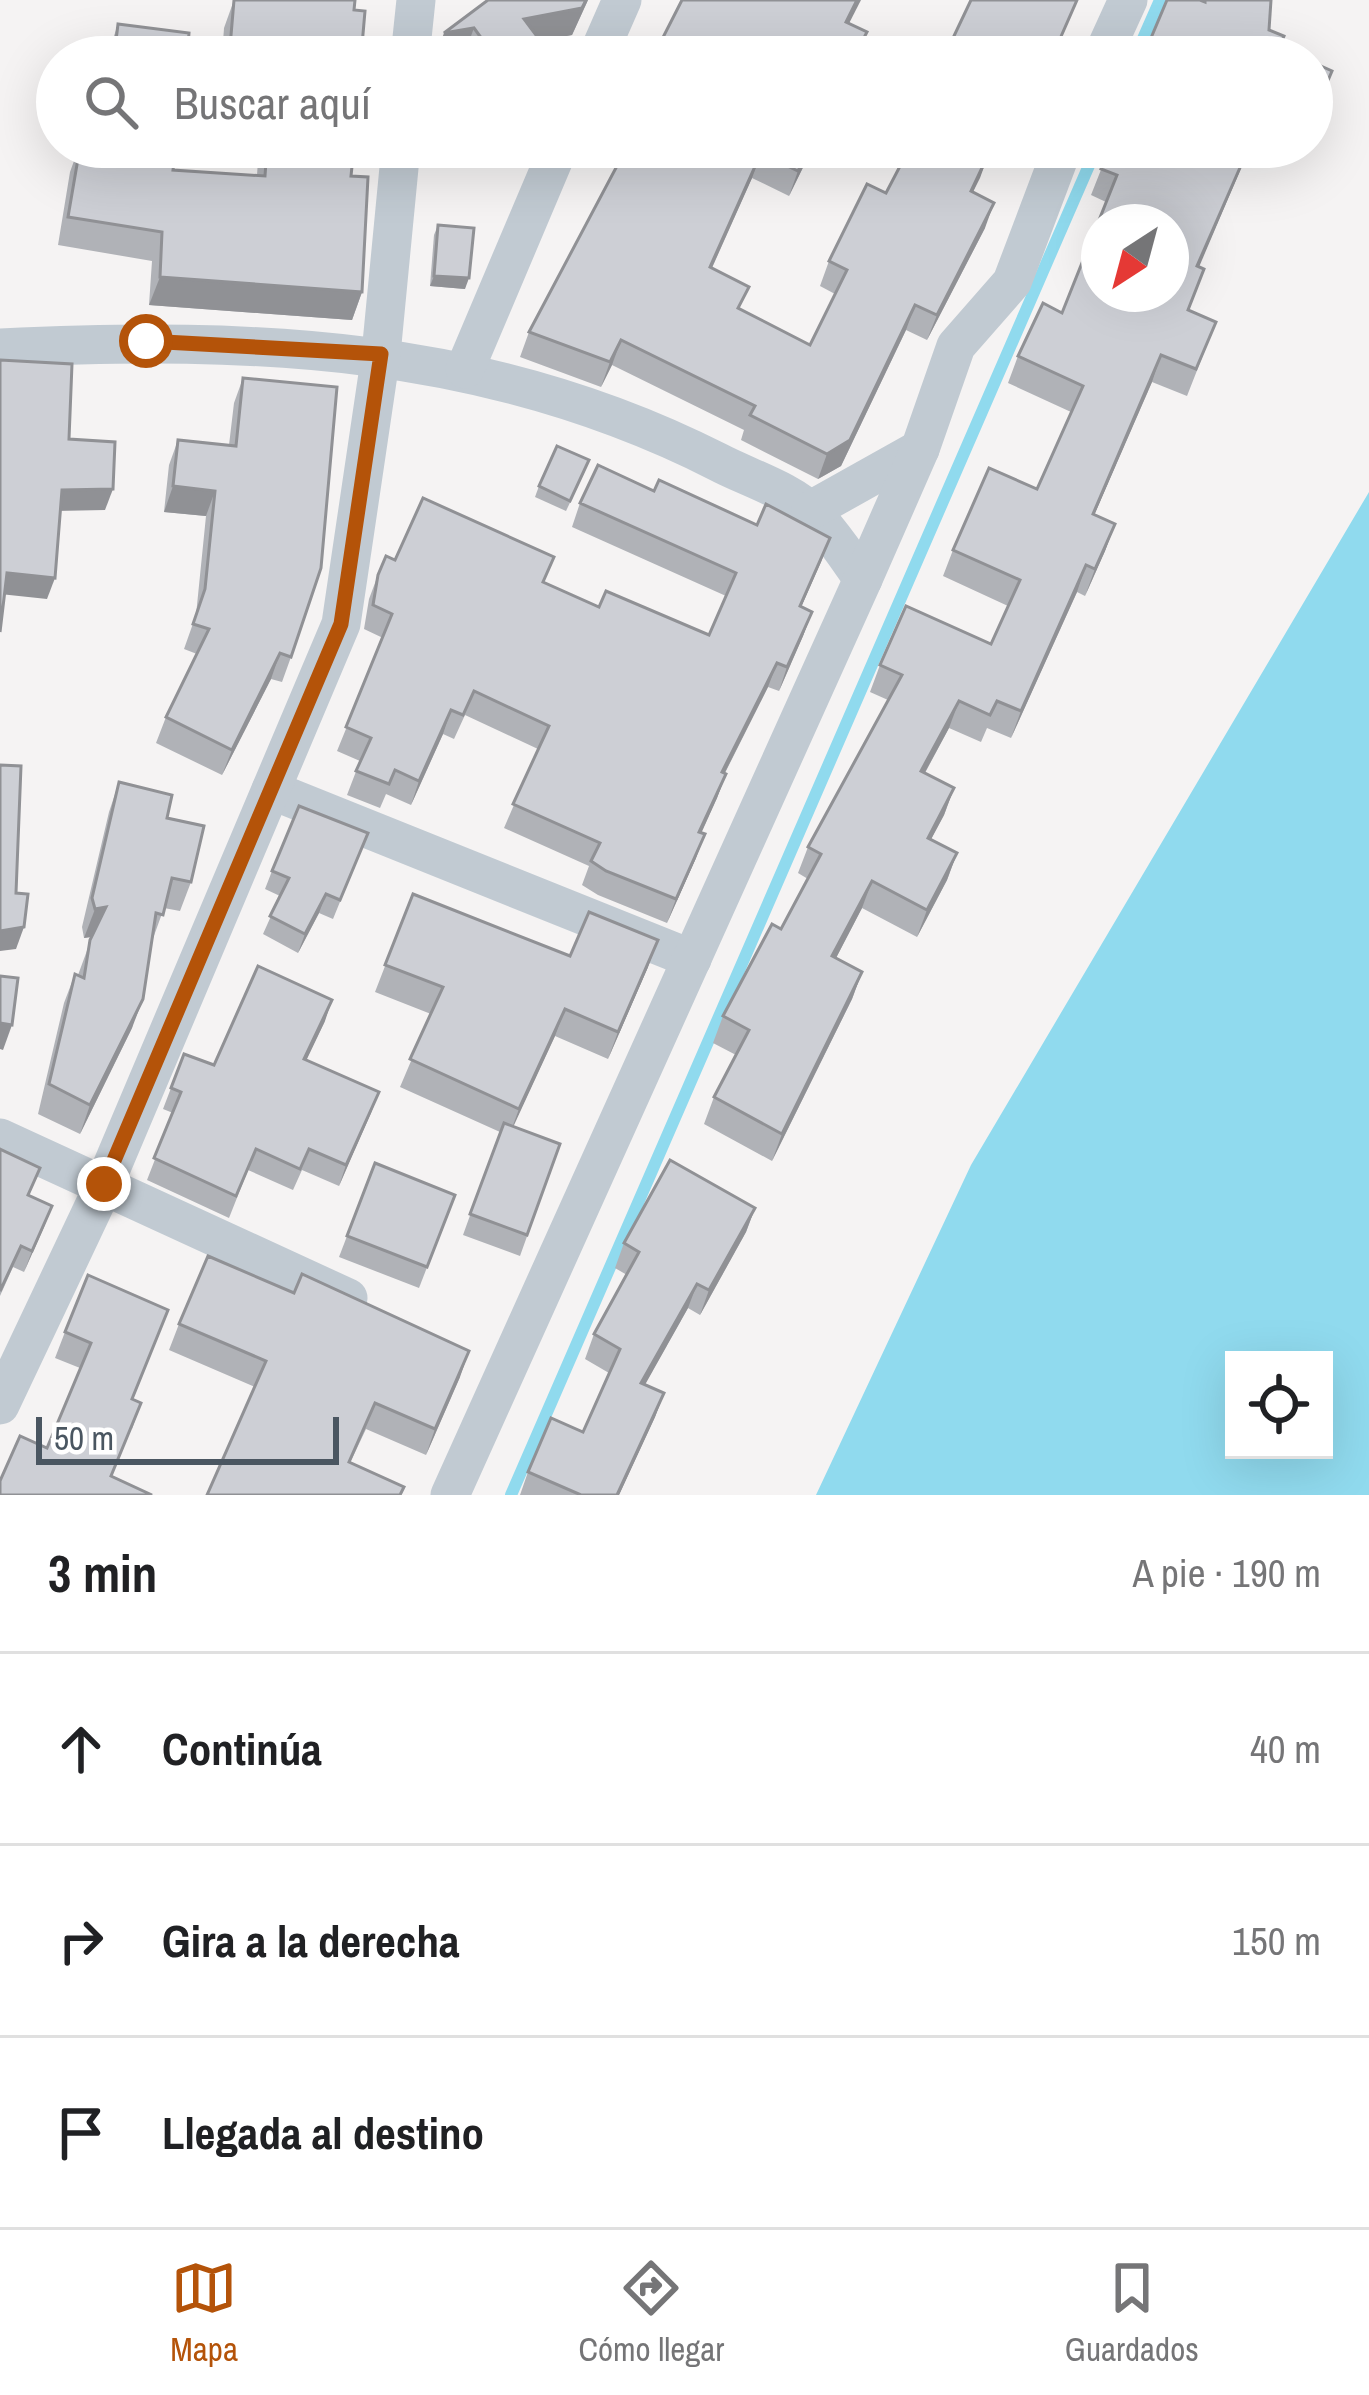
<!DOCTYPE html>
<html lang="es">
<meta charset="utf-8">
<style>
:root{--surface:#fff;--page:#f2f2f2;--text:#202124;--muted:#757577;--line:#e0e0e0;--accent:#b45309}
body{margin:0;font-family:"Archivo Narrow",sans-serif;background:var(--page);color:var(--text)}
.controls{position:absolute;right:36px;bottom:36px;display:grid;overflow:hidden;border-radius:0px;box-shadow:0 12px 48px #0002}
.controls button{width:108px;height:108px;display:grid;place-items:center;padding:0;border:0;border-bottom:3px solid var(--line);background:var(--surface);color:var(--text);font:60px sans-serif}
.compass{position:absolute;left:1081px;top:204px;width:108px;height:108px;border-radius:50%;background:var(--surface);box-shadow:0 12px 48px #0002;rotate:216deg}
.scale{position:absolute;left:36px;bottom:30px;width:303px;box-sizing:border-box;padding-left:12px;border:6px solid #4a5661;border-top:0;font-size:33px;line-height:42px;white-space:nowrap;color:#4a5661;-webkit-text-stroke:9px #fff;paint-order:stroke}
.stop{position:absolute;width:36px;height:36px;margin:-27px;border:9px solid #b45309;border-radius:50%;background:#fff}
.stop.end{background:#b45309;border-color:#fff;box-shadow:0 3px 12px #0008}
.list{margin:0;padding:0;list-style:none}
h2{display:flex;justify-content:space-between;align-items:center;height:156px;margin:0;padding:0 48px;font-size:51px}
h2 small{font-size:39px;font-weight:400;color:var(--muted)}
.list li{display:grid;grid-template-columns:78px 1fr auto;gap:36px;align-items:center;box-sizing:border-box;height:192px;padding:0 48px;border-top:3px solid var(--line)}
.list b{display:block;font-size:45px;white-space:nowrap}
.list em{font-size:39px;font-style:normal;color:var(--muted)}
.icon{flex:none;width:66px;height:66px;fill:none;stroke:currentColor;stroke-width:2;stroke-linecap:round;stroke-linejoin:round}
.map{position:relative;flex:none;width:1369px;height:1495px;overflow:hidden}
.search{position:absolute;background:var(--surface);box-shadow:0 12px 48px #0002;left:36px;right:36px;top:36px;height:132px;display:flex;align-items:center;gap:30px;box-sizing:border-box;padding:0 42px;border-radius:66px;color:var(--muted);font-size:45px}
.sheet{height:732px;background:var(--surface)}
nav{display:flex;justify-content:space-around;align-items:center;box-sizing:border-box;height:168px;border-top:3px solid var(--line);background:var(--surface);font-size:33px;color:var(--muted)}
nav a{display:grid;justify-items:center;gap:6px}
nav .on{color:var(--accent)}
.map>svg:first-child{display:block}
.water{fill:#90daee;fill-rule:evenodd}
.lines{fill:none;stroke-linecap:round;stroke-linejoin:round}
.stream{stroke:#90daee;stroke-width:12}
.minor{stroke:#c1cad2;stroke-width:39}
.wall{fill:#b0b2b7}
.shaded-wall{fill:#909195}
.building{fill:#cdcfd5;stroke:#909195;stroke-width:3;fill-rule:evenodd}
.route{stroke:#b45309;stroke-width:15}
</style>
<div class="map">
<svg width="1369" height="1495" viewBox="0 0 1369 1495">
<rect width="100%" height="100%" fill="#f5f3f3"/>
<path class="water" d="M1369,492V1495H816L971,1165ZM1234,1360H1324V1450H1234Z"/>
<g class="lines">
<g class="stream">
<polyline points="1135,57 1160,0"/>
<polyline points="511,1495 1097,147"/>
</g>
<g class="minor">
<polyline points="410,57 416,0"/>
<polyline points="597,57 622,0"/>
<polyline points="1102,57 1128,0"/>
<path d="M0,348C253,336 488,345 718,462C746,477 792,491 813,514C832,533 847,557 863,579"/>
<polyline points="465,369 559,147"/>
<polyline points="811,510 920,449"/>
<polyline points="271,790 692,959"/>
<polyline points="0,1138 348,1298"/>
<polyline points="0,1405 104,1185 341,624 381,354 401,147"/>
<polyline points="450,1495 863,579 920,449 956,346 1012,282 1063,147"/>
</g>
</g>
<g class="wall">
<polygon points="234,0 354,10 361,57 222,57 224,28"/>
<polygon points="488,0 588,0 572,35 540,41 548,51 546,57 466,57 464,55 452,57"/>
<polygon points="118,24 187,57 107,57"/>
<polygon points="79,147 173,170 257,175 259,147 354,147 351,176 362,292 352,320 149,305 152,261 58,245 70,172"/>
<polygon points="627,147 813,147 789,196 752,178 712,268 741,310 810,345 835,294 820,286 829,261 886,193 989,153 973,192 985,228 927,340 906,330 841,466 818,479 741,440 744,430 612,365 601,387 520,357 529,332"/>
<polygon points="1110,147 1199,267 1189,310 1216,322 1187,396 1152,382 1094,515 1115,524 1105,551 1085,596 1077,592 1011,738 987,728 981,742 949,728 925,773 954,788 944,815 931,839 957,853 947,880 917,937 862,908 836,958 862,972 852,999 772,1161 704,1124 714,1097 736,1055 713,1043 723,1016 781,929 808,879 798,873 808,847 888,700 870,692 880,665 991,644 1008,606 943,576 953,550 1037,489 1071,412 1008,383 1018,356 1062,313 1106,202 1091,195"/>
<polygon points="438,225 465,289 430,286 434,235"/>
<polygon points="243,378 291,657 282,682 271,679 222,775 156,743 166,717 197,654 184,649 196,615 206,516 164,512 169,465 178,440 229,445 234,403"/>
<polygon points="585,471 566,511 535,497 539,486"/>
<polygon points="654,491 757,525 830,538 801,607 812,612 803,636 779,691 768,687 725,773 726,774 717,798 701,833 696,858 667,923 598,895 582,885 589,866 504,828 538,749 465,715 454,739 443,734 411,805 386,794 380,808 347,795 360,761 337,751 383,638 364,629 369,599 378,575 395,560 599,607 709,635 726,596 572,527 580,503"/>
<polygon points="119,782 167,818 191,882 180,911 164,908 151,944 132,1028 80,1134 38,1114 64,1003 75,974 78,975 92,937 84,938 82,927 109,812"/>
<polygon points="368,833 333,919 319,913 298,953 263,934 280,896 265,889 272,871"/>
<polygon points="413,894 570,956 648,967 608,1059 555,1036 513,1126 560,1144 520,1256 463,1235 500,1132 400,1087 431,1014 375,992"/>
<polygon points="325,1021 306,1060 379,1092 339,1186 302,1170 293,1190 248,1170 229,1218 147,1180 173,1113 163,1109 184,1054 214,1065"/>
<polygon points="0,1149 29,1196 52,1206 24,1272 13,1267 0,1296"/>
<polygon points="375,1163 455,1195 419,1288 339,1257"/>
<polygon points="755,1208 746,1232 700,1315 688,1308 645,1384 664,1393 655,1417 619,1495 520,1495 528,1472 583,1432 609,1373 585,1359 594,1334 627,1275 615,1268 624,1243"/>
<polygon points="168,1310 133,1399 141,1403 132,1429 47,1448 80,1368 55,1358 65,1332"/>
<polygon points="179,1324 460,1377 426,1455 366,1429 350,1463 207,1495 255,1387 169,1350"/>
</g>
<g class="shaded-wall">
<polygon points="588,0 572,35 514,46 524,19"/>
<polygon points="857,0 861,0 837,47 846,22"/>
<polygon points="474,28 464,55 435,57 444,33"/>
<polygon points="230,47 275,51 272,57 226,57"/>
<polygon points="810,147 813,147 789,196 798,171"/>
<polygon points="1249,147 1250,147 1188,293 1197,266"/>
<polygon points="761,153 752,178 701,292 710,267"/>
<polygon points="989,153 980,178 961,216 971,191"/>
<polygon points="994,203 985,228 927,340 937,315"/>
<polygon points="434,276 469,278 465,289 430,286"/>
<polygon points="160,277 362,292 352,320 149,305"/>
<polygon points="915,305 906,330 841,466 818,479 827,454"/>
<polygon points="621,340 612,365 601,387 610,362"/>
<polygon points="1161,355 1152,382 1083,541 1093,514"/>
<polygon points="173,486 215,491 206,516 164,512"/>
<polygon points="113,489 105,510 55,511 62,490"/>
<polygon points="1115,524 1105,551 1085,596 1095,569"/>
<polygon points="830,538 821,562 791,630 800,606"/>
<polygon points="1086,565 1077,592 1011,738 1021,711"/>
<polygon points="7,573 55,578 47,599 0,594"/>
<polygon points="812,612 803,636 779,691 787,667"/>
<polygon points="280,653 271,679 222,775 232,750"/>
<polygon points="777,663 768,687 713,796 722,772"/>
<polygon points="959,701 949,728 911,798 921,771"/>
<polygon points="451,710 443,734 411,805 419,781"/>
<polygon points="726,774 717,798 691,856 699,832"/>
<polygon points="954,788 944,815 918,864 928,838"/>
<polygon points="705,834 696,858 667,923 676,899"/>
<polygon points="957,853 947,880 917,937 927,910"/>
<polygon points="872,881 862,908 823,983 832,956"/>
<polygon points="326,894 319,913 298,953 305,934"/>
<polygon points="106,907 96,936 84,938 95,909"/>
<polygon points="24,927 16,949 0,951 0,931"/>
<polygon points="658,940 648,967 608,1059 618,1032"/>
<polygon points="862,972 852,999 772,1161 782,1134"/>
<polygon points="143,999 132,1028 80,1134 90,1105"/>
<polygon points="332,1000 325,1021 297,1080 304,1059"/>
<polygon points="565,1009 555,1036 509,1136 519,1109"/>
<polygon points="0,1023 12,1025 3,1050 0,1049"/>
<polygon points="379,1092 371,1113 339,1186 346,1165"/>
<polygon points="52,1206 44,1227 24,1272 32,1251"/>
<polygon points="755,1208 746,1232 700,1315 709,1290"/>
<polygon points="697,1284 688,1308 632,1408 641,1383"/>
<polygon points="469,1351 460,1377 426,1455 435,1429"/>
<polygon points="664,1393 655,1417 619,1495 617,1495"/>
</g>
<g class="building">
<polygon points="234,0 355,0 354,10 365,11 361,57 274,57 275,51 230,47"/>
<polygon points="488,0 586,0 582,8 524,19 548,51 541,57 495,57 474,28 444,33"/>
<polygon points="682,0 857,0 846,22 867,32 854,57 653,57"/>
<polygon points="971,0 1077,0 1052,57 944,57"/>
<polygon points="1167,0 1200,0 1205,2 1205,0 1271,0 1269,30 1284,36 1279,48 1301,57 1143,57"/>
<polygon points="118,24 189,33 187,57 114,57"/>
<polygon points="1312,62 1332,71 1315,111 1312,110"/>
<polygon points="80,147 176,147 173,170 265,176 267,147 354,147 351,176 368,177 362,292 160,277 162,232 68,217"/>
<polygon points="627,147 810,147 798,171 761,153 710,267 749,287 738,308 810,345 847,270 829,261 867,184 886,193 910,147 977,147 989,153 971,191 994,203 937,315 915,305 850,440 827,454 750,415 755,406 621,340 610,362 529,332"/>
<path d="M1110,147H1249L1197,266L1204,269L1188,310L1216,322L1196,369L1161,355L1093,514L1115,524L1095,569L1086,565L1021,711L997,701L990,715L959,701L921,771L954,788L928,838L957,853L927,910L872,881L832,956L862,972L782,1134L714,1097L749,1030L723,1016L772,924L781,929L821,854L808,847L902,675L880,665L906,606L991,644L1020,580L953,550L989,468L1037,489L1083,386L1018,356L1043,303L1062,313L1117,175L1101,169ZM1099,222H1171V294H1099Z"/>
<polygon points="438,225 474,228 469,278 434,276"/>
<polygon points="0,360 72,364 69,439 115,442 113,489 62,490 55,578 7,573 0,632"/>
<polygon points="243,378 337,387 321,568 291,657 280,653 232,750 166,717 209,629 193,624 205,589 215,491 173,486 178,440 236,446"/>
<polygon points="557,446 589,460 570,501 539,486"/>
<polygon points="598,465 654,491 659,480 757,525 766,504 830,538 800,606 812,612 787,667 777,663 722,772 726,774 699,832 705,834 676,899 606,871 591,861 600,843 513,804 549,726 474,691 463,715 451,710 419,781 395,770 389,784 356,771 371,738 346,727 392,614 373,605 378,575 386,556 395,560 423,498 554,557 543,582 599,607 606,591 709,635 736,573 580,503"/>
<polygon points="0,765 21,766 16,893 28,894 24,927 0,931"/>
<polygon points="119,782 172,795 167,818 204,826 191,882 172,878 163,915 156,913 143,999 90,1105 49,1084 75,974 84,978 90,940 106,907 95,909 92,898"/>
<polygon points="299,806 368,833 340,900 326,894 305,934 270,916 289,878 272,871"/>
<polygon points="413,894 570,956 589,912 658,940 618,1032 565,1009 519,1109 410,1059 443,987 385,965"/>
<polygon points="258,966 332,1000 304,1059 379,1092 346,1165 309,1149 300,1169 256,1149 236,1196 154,1158 181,1092 171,1088 184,1054 214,1065"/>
<polygon points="0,976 18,978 12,1025 0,1023"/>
<polygon points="504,1123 560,1144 527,1235 470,1214"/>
<polygon points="0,1149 40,1168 28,1195 52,1206 32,1251 21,1246 0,1291"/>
<polygon points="670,1160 755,1208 709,1290 697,1284 641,1383 664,1393 617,1495 581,1495 528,1472 551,1418 583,1432 620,1349 594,1334 639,1252 624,1243"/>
<polygon points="375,1163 455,1195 427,1267 347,1236"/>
<polygon points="208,1256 294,1293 302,1274 469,1351 435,1429 375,1403 349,1462 404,1487 400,1495 207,1495 266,1361 179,1324"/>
<polygon points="88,1275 168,1310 132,1399 141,1403 111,1476 152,1495 0,1495 0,1481 20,1436 47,1448 91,1343 65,1332"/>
</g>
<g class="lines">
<polyline class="route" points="104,1184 341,624 381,354 146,341"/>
</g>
</svg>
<div class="controls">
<button><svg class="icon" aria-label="locate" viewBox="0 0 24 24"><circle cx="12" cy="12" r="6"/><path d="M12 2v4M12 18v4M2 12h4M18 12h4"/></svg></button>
</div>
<svg class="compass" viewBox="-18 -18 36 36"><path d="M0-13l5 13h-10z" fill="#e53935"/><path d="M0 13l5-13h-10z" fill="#757577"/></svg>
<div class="scale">50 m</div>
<div class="stop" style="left:146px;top:341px"></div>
<div class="stop end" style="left:104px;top:1184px"></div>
<div class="search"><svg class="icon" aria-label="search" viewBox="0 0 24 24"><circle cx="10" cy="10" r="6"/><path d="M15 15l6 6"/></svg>Buscar aquí</div>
</div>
<section class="sheet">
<h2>3 min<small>A pie · 190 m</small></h2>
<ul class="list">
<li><svg class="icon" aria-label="ahead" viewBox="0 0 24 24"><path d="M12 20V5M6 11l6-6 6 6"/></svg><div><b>Continúa</b></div><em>40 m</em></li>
<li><svg class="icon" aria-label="right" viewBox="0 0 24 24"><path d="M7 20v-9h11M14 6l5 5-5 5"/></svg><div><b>Gira a la derecha</b></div><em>150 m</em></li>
<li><svg class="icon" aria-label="arrive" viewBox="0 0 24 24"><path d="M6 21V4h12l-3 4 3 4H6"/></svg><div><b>Llegada al destino</b></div></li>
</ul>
</section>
<nav>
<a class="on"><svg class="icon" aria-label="map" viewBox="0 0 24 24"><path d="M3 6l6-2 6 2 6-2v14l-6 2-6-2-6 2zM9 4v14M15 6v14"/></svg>Mapa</a>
<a><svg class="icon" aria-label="directions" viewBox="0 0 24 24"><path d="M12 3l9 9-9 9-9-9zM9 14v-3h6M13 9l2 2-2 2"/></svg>Cómo llegar</a>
<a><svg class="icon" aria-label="saved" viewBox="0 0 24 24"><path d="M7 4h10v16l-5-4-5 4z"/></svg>Guardados</a>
</nav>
